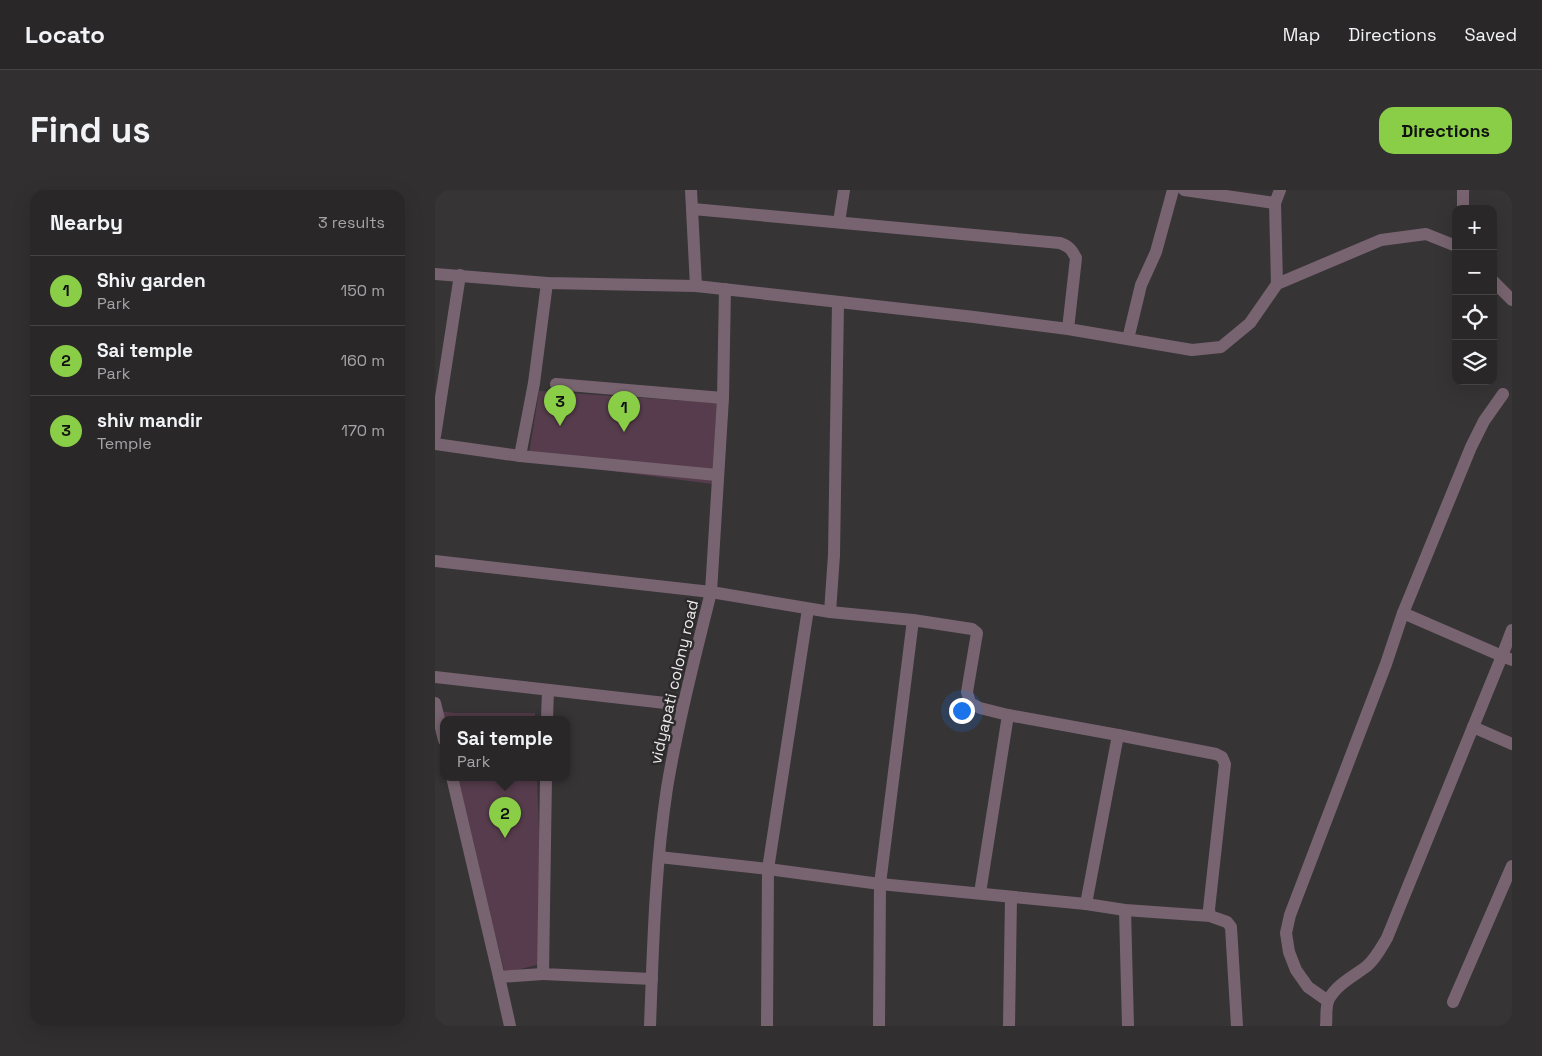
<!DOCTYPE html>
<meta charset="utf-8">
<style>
:root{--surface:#292728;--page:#312f30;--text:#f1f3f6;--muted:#a5a5a8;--line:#454445;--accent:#8ace47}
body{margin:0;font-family:"Space Grotesk",sans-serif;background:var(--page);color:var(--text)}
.controls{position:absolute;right:15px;top:15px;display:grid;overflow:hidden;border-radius:10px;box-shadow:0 5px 20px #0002}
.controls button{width:45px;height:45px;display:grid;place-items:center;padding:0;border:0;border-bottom:1px solid var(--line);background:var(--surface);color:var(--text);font:25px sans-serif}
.you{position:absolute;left:526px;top:520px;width:18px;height:18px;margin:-12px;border:4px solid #fff;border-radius:50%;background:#1a73e8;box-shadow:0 0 0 8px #1a73e833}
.badge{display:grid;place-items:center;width:32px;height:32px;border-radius:50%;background:var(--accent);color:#111;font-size:16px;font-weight:700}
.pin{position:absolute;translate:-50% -41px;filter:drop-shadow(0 1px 2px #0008)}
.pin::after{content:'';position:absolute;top:26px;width:18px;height:15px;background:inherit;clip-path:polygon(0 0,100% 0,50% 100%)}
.popup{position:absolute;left:5px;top:526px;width:130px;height:65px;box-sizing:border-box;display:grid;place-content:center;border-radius:10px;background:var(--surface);filter:drop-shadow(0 1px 4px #0005);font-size:16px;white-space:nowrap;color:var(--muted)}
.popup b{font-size:19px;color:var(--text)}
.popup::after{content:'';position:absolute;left:50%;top:100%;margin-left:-10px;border:10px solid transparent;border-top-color:var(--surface)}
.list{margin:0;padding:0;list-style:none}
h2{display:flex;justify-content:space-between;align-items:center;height:65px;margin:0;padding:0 20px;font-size:21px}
h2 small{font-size:16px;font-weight:400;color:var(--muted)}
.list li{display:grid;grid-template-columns:32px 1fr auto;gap:15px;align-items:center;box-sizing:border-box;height:70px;padding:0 20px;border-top:1px solid var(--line)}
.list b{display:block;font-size:19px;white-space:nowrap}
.list p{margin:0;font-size:16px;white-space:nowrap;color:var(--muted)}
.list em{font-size:16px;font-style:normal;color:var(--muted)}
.icon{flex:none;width:28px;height:28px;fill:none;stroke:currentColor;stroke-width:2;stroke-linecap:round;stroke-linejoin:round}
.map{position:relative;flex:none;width:1077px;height:836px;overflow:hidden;border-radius:15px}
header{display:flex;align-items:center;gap:30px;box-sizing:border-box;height:70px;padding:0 25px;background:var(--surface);border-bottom:1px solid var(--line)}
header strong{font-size:24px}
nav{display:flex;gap:28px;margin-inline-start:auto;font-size:18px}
.intro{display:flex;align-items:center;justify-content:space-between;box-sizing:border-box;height:120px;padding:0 30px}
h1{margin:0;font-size:35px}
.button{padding:12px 22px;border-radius:15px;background:var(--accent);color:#111;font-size:18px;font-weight:700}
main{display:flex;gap:30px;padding:0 30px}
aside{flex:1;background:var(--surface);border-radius:15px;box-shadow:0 5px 20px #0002}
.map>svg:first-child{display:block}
.green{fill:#563c4c}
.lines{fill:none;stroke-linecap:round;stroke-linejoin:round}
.minor{stroke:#786470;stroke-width:12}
.labels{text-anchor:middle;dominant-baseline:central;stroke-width:5;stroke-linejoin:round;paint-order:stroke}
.street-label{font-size:16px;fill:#edebec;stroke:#2d2a2c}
</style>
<header>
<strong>Locato</strong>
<nav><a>Map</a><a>Directions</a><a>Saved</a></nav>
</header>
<div class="intro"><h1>Find us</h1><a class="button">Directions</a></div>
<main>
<aside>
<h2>Nearby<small>3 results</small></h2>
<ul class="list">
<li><span class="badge">1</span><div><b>Shiv garden</b><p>Park</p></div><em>150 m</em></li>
<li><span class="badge">2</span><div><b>Sai temple</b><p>Park</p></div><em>160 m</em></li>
<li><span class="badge">3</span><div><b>shiv mandir</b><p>Temple</p></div><em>170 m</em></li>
</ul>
</aside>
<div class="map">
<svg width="1077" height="836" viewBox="0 0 1077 836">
<rect width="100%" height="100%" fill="#373436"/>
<g class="green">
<polygon points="104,201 282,213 277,294 93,270"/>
<polygon points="2,521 20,523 100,523 100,529 9,529"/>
<polygon points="19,587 102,587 109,773 70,783"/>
</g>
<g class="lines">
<g class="minor">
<polyline points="256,0 261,96"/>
<polyline points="749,0 840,13"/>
<polyline points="1028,0 1028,19"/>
<path d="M258,19L625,53C634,56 637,60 641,68L633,139"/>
<polyline points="404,32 409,0"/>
<polyline points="0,84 112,93 261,96 539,127 633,139 757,160 786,157 815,133 842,94 946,50 991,44 1021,56"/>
<polyline points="1058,91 1077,110"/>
<polyline points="842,94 840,13 845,0"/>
<polyline points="290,99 288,208 276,402 395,422 478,430 537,439 542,443 532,502 535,513 545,518 573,525 683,545 651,714"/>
<polyline points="693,149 706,95 721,62 738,0"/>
<polyline points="121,194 288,208"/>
<polyline points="0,246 25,85"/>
<polyline points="0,254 85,266 282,285"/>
<polyline points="85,266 99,193 112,93"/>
<path d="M0,371L276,402C260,467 243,532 232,598C220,677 218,756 215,836"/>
<polyline points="395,422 399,365 403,112"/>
<polyline points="968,423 1036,257 1049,231 1068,204"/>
<polyline points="1077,440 1067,466 1077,470"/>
<polyline points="0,487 248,515"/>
<polyline points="0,513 9,550"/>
<polyline points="112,529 113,500"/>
<polyline points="1038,537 1077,554"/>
<polyline points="683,545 781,564 787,567 790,574 774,719 775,726 792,732 796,737 802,836"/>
<polyline points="17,587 64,787 108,784"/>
<polyline points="111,587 108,784 217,789"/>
<polyline points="224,667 333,679 445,694 651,714 690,720 775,726"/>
<polyline points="545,703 573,525"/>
<polyline points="690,720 693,836"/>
<polyline points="64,787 75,836"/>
<polyline points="1018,812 1077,676"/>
<polyline points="332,836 333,679 373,419"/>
<polyline points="444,836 445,694 478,430"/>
<polyline points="574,836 576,707"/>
<path d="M891,836C892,828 890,816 894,809C902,794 919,786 932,776C941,768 946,758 952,748L1067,466L968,423L951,474L855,725L851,743L854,762L861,780L873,797L893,811"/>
</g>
</g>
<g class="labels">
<g class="street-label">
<text transform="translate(239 492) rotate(-77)">vidyapati colony road</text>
</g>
</g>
</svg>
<div class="controls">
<button>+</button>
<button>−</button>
<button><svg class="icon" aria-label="locate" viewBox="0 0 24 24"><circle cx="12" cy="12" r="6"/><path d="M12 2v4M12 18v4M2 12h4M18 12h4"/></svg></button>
<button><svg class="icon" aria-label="layers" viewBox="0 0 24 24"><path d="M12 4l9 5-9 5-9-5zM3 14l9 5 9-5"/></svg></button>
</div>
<div class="you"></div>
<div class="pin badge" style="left:189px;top:242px">1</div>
<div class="pin badge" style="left:70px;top:648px">2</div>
<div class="popup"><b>Sai temple</b>Park</div>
<div class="pin badge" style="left:125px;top:236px">3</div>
</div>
</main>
